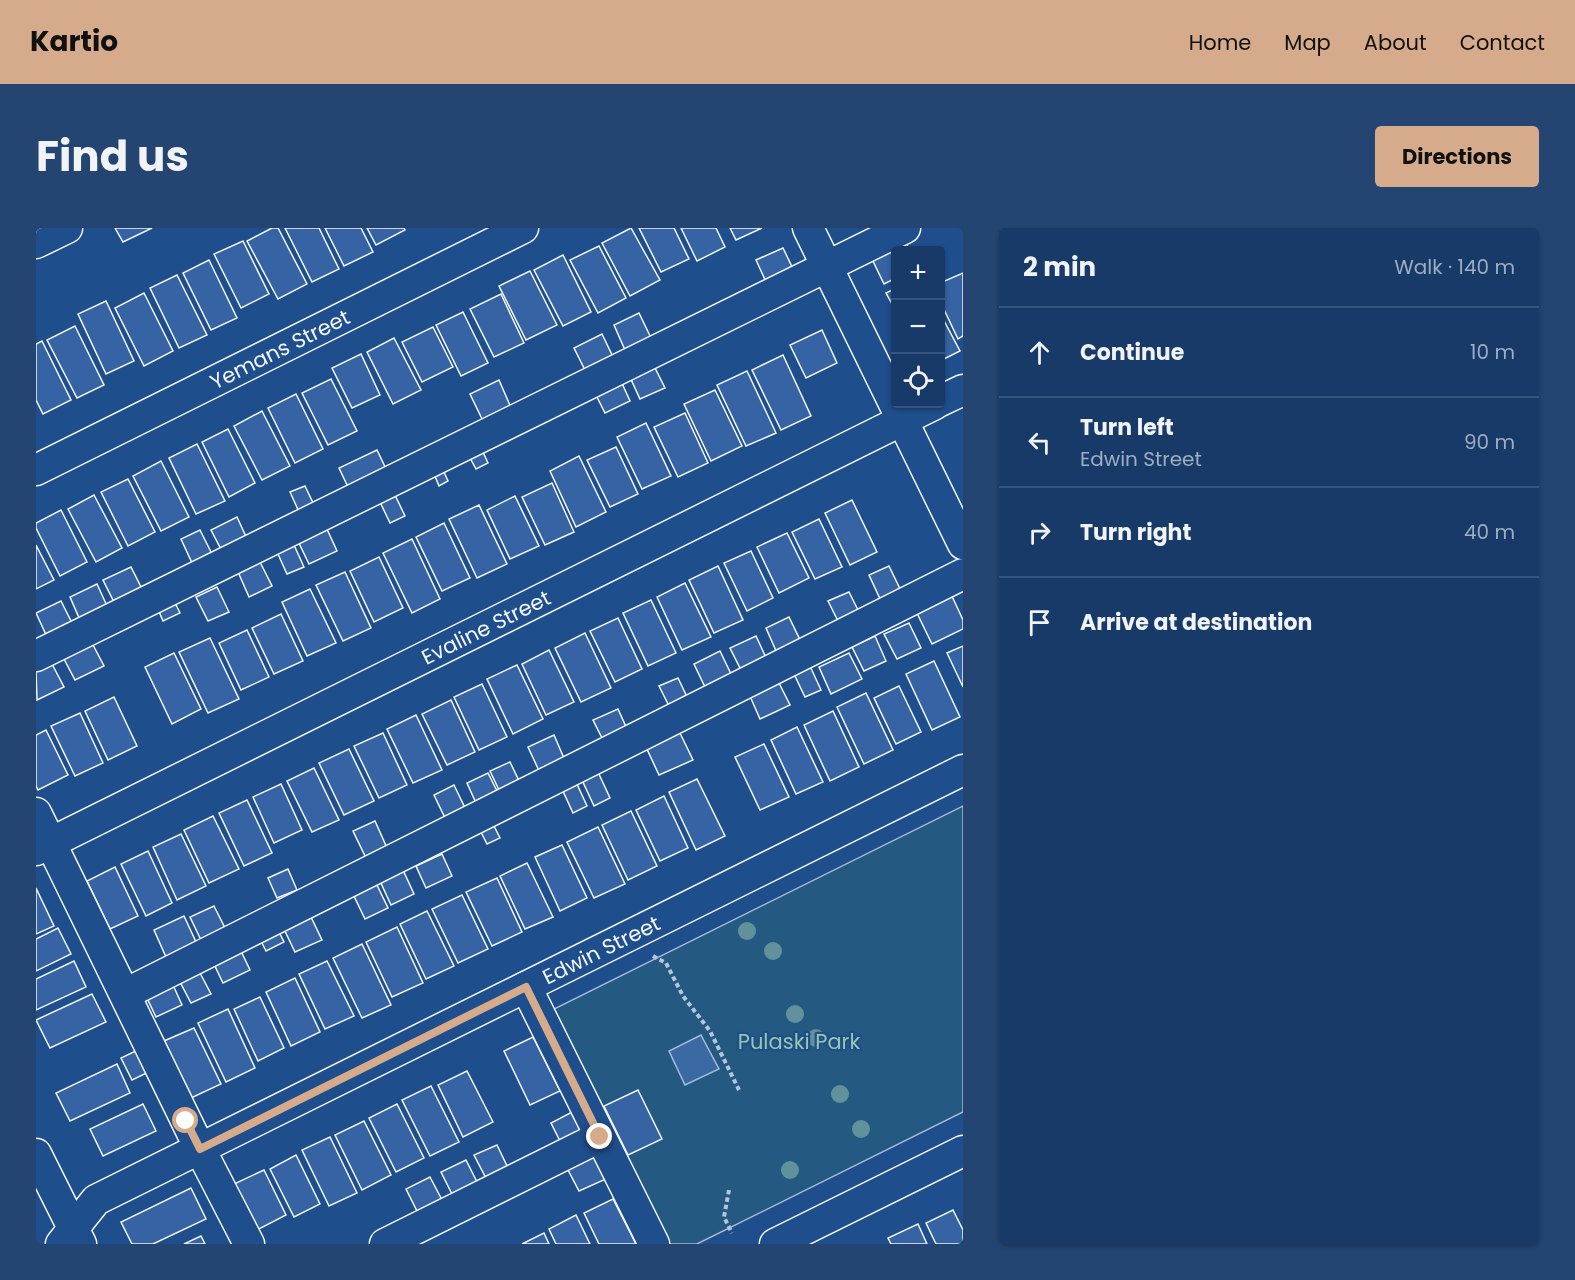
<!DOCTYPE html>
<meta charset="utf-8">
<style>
:root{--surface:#173a69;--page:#244571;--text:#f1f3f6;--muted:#9eadc0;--line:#36547d;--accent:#d6ab8b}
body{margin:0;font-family:Poppins,sans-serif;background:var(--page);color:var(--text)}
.controls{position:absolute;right:18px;top:18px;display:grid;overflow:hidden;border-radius:6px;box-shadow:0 2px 4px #0004}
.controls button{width:54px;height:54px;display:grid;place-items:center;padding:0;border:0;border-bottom:2px solid var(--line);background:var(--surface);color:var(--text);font:30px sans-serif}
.stop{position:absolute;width:18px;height:18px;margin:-14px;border:4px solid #d6ab8b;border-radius:50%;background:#fff}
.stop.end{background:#d6ab8b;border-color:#fff;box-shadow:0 2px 6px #0008}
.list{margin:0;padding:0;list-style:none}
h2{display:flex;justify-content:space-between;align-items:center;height:78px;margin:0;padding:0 24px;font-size:26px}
h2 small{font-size:20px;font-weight:400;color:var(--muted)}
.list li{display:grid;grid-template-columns:39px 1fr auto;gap:18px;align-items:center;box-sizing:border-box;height:90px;padding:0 24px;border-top:2px solid var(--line)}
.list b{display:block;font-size:22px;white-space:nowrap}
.list p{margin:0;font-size:20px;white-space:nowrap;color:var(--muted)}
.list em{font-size:20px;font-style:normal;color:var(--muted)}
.icon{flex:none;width:33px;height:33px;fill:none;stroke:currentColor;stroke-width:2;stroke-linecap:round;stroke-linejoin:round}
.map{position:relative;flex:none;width:927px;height:1016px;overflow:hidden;border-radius:6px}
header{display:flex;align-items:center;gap:36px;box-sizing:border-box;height:84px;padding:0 30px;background:var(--accent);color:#111}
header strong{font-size:28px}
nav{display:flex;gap:33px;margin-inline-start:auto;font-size:21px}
.intro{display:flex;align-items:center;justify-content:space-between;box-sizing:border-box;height:144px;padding:0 36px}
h1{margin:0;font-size:42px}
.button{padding:15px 27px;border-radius:6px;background:var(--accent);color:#111;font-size:21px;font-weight:700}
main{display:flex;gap:36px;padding:0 36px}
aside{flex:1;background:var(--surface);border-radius:6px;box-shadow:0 2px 4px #0004}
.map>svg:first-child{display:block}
.green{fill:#245a82;stroke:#a8bbd7;stroke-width:1.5}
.water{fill:#3b69a3;stroke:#a8bbd7;stroke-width:1.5}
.building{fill:#3563a3;stroke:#f2f6ff;stroke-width:1.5}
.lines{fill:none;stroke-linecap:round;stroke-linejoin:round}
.minor-casing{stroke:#f2f6ff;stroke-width:33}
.path{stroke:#b3c4dc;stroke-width:4;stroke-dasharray:4.5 3;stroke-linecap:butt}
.minor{stroke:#1f4e8c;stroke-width:30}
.tree{fill:#61919a}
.route{stroke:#d6ab8b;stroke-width:8}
.labels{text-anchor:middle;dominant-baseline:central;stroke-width:4.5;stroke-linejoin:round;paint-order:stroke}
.street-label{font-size:21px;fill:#f2f6ff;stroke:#1f4e8c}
.park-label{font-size:21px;fill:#97c8a6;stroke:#1f4e8c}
</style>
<header>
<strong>Kartio</strong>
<nav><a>Home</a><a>Map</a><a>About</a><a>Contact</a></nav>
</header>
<div class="intro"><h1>Find us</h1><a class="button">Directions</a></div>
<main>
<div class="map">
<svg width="927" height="1016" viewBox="0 0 927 1016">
<rect width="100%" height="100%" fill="#1f4e8c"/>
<polygon class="green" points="927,578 927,884 661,1016 630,1016 514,783"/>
<polygon class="water" points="665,807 683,841 649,857 633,823"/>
<g class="building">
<polygon points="79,0 116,0 87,14"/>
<polygon points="236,0 242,0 271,56 242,71 211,13"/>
<polygon points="249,0 283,0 303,41 276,54"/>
<polygon points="289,0 325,0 337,24 308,38"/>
<polygon points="331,0 368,0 369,2 340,17"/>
<polygon points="595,0 624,52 594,68 566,15"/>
<polygon points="603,0 638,0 653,31 625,44"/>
<polygon points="645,0 680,0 689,19 661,33"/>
<polygon points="694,0 726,0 700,12"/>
<polygon points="207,13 233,66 205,80 178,26"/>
<polygon points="870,15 874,22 860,22 860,50 848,56 836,31"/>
<polygon points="563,18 590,70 562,85 534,32"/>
<polygon points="747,20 758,43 731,56 720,32"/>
<polygon points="527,27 555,84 527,98 498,42"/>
<polygon points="173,32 201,90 175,102 147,45"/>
<polygon points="494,43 521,97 490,112 463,58"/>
<polygon points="927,45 927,108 922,111 904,73 904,55"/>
<polygon points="141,47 171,107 143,120 114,60"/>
<polygon points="860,60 860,83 850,65"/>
<polygon points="108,65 137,123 108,138 79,80"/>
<polygon points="465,66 488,115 458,129 434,81"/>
<polygon points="70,73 98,133 70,146 42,86"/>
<polygon points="427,84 452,135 425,148 400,97"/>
<polygon points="603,85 615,110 589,122 578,97"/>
<polygon points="904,85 924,123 904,133"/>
<polygon points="39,98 68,157 41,170 11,112"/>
<polygon points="397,99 417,139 386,154 366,114"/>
<polygon points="786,102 801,135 770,150 754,117"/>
<polygon points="566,106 578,131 550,144 538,120"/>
<polygon points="358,110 385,162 357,176 331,124"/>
<polygon points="6,113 35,172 7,186 0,172 0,116"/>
<polygon points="325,126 344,167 316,180 296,140"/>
<polygon points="747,127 775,188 745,202 716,142"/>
<polygon points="617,136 629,160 604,171 593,147"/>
<polygon points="711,143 740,205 710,218 681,157"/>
<polygon points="295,151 321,203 292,217 266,165"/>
<polygon points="584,151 594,173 569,185 558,163"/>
<polygon points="463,152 476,182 448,195 434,166"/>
<polygon points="679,162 706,218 675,233 648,176"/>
<polygon points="260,166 287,221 259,235 232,180"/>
<polygon points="226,183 254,238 226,252 198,198"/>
<polygon points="649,185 672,235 642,249 618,199"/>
<polygon points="610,195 635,248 606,261 581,209"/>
<polygon points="192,201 219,255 193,269 166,214"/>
<polygon points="161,216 189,273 160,286 133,230"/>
<polygon points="580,219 602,266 574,279 551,232"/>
<polygon points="341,222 351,243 313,261 303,240"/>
<polygon points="446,222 452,235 440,241 433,228"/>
<polygon points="543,228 570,284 540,299 514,243"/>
<polygon points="125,233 153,289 125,303 97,248"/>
<polygon points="407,242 412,253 403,258 398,246"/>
<polygon points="92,251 119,304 92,318 65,264"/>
<polygon points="516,255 538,304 509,317 486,269"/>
<polygon points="269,258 279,279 264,286 254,264"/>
<polygon points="58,267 86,320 60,334 32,281"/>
<polygon points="359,267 369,288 354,295 344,274"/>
<polygon points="479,268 503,318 474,331 451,282"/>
<polygon points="816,272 841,324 814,337 789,285"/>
<polygon points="443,277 471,336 441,350 413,291"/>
<polygon points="25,282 51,334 24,348 0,300 0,295"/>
<polygon points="201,289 212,313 187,325 175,302"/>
<polygon points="783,291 806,339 779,351 756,304"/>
<polygon points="408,295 434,350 406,363 380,309"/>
<polygon points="290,299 301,323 273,336 262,313"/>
<polygon points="164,302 177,328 157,337 145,311"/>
<polygon points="751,305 773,350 743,365 721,319"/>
<polygon points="376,311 404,371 376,385 347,325"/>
<polygon points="0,317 18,352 0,361"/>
<polygon points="258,317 268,339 251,346 241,324"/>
<polygon points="715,323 737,370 711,383 688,335"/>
<polygon points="343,329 367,380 338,394 314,343"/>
<polygon points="224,334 236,358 213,369 202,344"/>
<polygon points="682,338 707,392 678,405 653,352"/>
<polygon points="853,338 866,365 846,375 833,347"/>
<polygon points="95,339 108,365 80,378 67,352"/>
<polygon points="309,344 335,400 307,413 280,357"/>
<polygon points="649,355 675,409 646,422 621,369"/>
<polygon points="61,356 72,380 44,392 34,369"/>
<polygon points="181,359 193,384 172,393 160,369"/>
<polygon points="274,361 300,415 271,428 246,374"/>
<polygon points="813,364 824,386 803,395 792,373"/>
<polygon points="915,366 927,392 927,401 896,416 880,383"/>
<polygon points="615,372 640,425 612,438 587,385"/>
<polygon points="25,373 38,399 12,411 0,385"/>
<polygon points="138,373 144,385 127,393 122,381"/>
<polygon points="245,386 267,433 238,446 216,400"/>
<polygon points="753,389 765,414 741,425 730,400"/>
<polygon points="582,390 606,441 579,454 554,403"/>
<polygon points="873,395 885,420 861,431 848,406"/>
<polygon points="211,402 233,449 205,462 183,415"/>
<polygon points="549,405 575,460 545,474 519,420"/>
<polygon points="720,408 732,434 707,446 694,420"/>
<polygon points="839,408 850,433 828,443 816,419"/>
<polygon points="174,410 203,471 172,485 143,424"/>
<polygon points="56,415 68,438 39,452 27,429"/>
<polygon points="927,418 927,459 911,425"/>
<polygon points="513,422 538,474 510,487 486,436"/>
<polygon points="684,423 695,446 669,459 658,436"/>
<polygon points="138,425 165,481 136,496 109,439"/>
<polygon points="813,425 826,451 795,466 783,439"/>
<polygon points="898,433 924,489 896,502 870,446"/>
<polygon points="16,436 28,459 1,472 0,443"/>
<polygon points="481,437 507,491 477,506 451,451"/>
<polygon points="774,438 785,462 769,469 758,446"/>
<polygon points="642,450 652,471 634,480 623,458"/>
<polygon points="742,453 754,477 724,491 713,466"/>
<polygon points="446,456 471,509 443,522 418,469"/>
<polygon points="863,458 885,504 860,516 838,470"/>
<polygon points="830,465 857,522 828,536 801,479"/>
<polygon points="78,469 101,518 72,532 49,483"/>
<polygon points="415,472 439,524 411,537 386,486"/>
<polygon points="582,481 591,501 567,512 557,492"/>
<polygon points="797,483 823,539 794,553 768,497"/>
<polygon points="44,485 67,535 39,548 15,498"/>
<polygon points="380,487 406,542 377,555 351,501"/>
<polygon points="761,499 787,554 760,566 735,512"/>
<polygon points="10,502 32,547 2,562 0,558 0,507"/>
<polygon points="643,503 657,532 623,547 610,519"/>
<polygon points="347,505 371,557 343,570 318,518"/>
<polygon points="518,507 530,535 505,547 492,519"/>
<polygon points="728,516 753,569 724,582 699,529"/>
<polygon points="313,521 338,573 308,587 283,535"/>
<polygon points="474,534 484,555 464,564 454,543"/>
<polygon points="278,540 303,592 276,604 251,553"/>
<polygon points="562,544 574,570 558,578 546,552"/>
<polygon points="452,545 462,565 440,575 431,555"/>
<polygon points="661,551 689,608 660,622 633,564"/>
<polygon points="540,554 551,578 537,585 526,561"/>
<polygon points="245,556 266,602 238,615 217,569"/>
<polygon points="418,557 430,582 410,592 398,567"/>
<polygon points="628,568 652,620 624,633 600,582"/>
<polygon points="211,572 236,625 208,638 183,585"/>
<polygon points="595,583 621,638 592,652 566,597"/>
<polygon points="177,588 203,641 173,655 148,602"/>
<polygon points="339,593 351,620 330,630 317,603"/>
<polygon points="458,598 464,610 451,616 445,604"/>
<polygon points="562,599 589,656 558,670 531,614"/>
<polygon points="145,606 170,658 141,672 117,619"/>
<polygon points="526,617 551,670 524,683 499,629"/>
<polygon points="112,623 136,675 110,688 85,636"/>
<polygon points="406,626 416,648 390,660 380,638"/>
<polygon points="491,635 517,689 489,701 464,648"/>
<polygon points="79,639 102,688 74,701 51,653"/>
<polygon points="252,641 261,662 241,670 232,650"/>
<polygon points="367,642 378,666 355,677 344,653"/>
<polygon points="461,650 486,704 456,718 430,664"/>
<polygon points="340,655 352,680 329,691 317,666"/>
<polygon points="0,660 18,698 0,706"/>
<polygon points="426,667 452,721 422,735 396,681"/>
<polygon points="178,678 189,700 165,712 154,689"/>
<polygon points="391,683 418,738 390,751 364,696"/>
<polygon points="148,688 160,714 130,729 118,702"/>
<polygon points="275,689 286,712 259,724 248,701"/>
<polygon points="361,699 387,755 356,769 330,714"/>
<polygon points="22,700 35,726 0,743 0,711"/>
<polygon points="241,700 248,714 230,723 223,709"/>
<polygon points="326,716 355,777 326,790 297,730"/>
<polygon points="204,721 214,742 187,755 177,734"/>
<polygon points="38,733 50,759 0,782 0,751"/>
<polygon points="291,733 318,788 289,801 263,746"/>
<polygon points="163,743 175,766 155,775 143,752"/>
<polygon points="259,750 284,804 255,818 230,764"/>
<polygon points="137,757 146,777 120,789 111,770"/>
<polygon points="56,766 70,794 14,820 0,792"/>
<polygon points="224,769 248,820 222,833 198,781"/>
<polygon points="192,781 219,840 190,854 162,795"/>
<polygon points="158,800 185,856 155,870 128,813"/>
<polygon points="497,809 524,863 494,877 468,823"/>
<polygon points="108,819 119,841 96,852 85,830"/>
<polygon points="81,836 94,865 34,893 20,865"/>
<polygon points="431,843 457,894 427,909 402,857"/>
<polygon points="395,858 423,914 394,928 366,872"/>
<polygon points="602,862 626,911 592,927 568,878"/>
<polygon points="107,876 120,903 67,928 54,901"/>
<polygon points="361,876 388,930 360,944 333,890"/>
<polygon points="538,883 549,905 526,917 515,895"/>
<polygon points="328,893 355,947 326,962 299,907"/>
<polygon points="294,909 321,965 293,978 266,922"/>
<polygon points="461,917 473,942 451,952 438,927"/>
<polygon points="558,926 570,951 543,963 531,940"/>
<polygon points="260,927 284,976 258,989 234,941"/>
<polygon points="430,932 442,956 417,968 405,944"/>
<polygon points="228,942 250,987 221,1002 198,956"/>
<polygon points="394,949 406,972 381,983 370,961"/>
<polygon points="155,960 170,991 117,1016 96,1016 85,994"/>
<polygon points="577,971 600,1016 563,1016 548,985"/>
<polygon points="917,982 927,1002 927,1016 900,1016 890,995"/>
<polygon points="540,987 554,1016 520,1016 513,1001"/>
<polygon points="882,996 891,1016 855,1016 852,1010"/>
<polygon points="508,1005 513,1016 486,1016"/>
<polygon points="165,1008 169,1016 148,1016"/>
</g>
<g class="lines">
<defs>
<g id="minor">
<polyline points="772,0 927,316"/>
<polyline points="0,15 31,0"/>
<polyline points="904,173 927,162"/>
<path id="s1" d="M0,242L487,0"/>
<polyline points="0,428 869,0"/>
<polyline points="0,585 164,921 213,1016"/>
<path id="s2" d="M0,622L899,176"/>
<polyline points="490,759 618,1016"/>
<polyline points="89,766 927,346"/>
<polyline points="0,926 45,1016"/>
<path id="s3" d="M25,1016L60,972L927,542"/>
<polyline points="349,1016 564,909"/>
<polyline points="739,1016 927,923"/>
</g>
</defs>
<use href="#minor" class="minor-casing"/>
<g class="path">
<polyline points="617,728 630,735 647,768 674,803 703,862"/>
<polyline points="693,962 688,989 696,1005"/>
</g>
<use href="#minor" class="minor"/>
</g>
<g class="tree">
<circle cx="711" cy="703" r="9"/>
<circle cx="737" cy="723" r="9"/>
<circle cx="759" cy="786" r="9"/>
<circle cx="780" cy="810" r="9"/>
<circle cx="804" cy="866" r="9"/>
<circle cx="825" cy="901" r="9"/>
<circle cx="754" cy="942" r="9"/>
</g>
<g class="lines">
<polyline class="route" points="150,893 164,921 490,759 564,909"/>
</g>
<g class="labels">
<g class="street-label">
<text stroke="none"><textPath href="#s1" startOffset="272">Yemans Street</textPath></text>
<text stroke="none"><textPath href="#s2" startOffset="502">Evaline Street</textPath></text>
<text stroke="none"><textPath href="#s3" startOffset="620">Edwin Street</textPath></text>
</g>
<g class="park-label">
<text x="763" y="813">Pulaski Park</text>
</g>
</g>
</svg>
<div class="controls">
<button>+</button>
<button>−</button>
<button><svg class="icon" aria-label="locate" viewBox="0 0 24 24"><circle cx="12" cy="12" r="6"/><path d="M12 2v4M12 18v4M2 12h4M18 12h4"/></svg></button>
</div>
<div class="stop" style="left:150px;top:893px"></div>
<div class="stop end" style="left:564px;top:909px"></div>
</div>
<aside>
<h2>2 min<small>Walk · 140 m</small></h2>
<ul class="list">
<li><svg class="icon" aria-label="ahead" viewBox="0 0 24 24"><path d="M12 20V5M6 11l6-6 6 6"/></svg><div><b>Continue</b></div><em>10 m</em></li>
<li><svg class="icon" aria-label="left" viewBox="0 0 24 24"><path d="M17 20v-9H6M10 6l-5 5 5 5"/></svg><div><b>Turn left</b><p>Edwin Street</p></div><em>90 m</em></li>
<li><svg class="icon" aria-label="right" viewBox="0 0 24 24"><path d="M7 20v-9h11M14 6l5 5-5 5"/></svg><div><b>Turn right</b></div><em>40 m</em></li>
<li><svg class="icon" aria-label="arrive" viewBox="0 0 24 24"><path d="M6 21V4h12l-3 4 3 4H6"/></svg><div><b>Arrive at destination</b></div></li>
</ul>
</aside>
</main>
